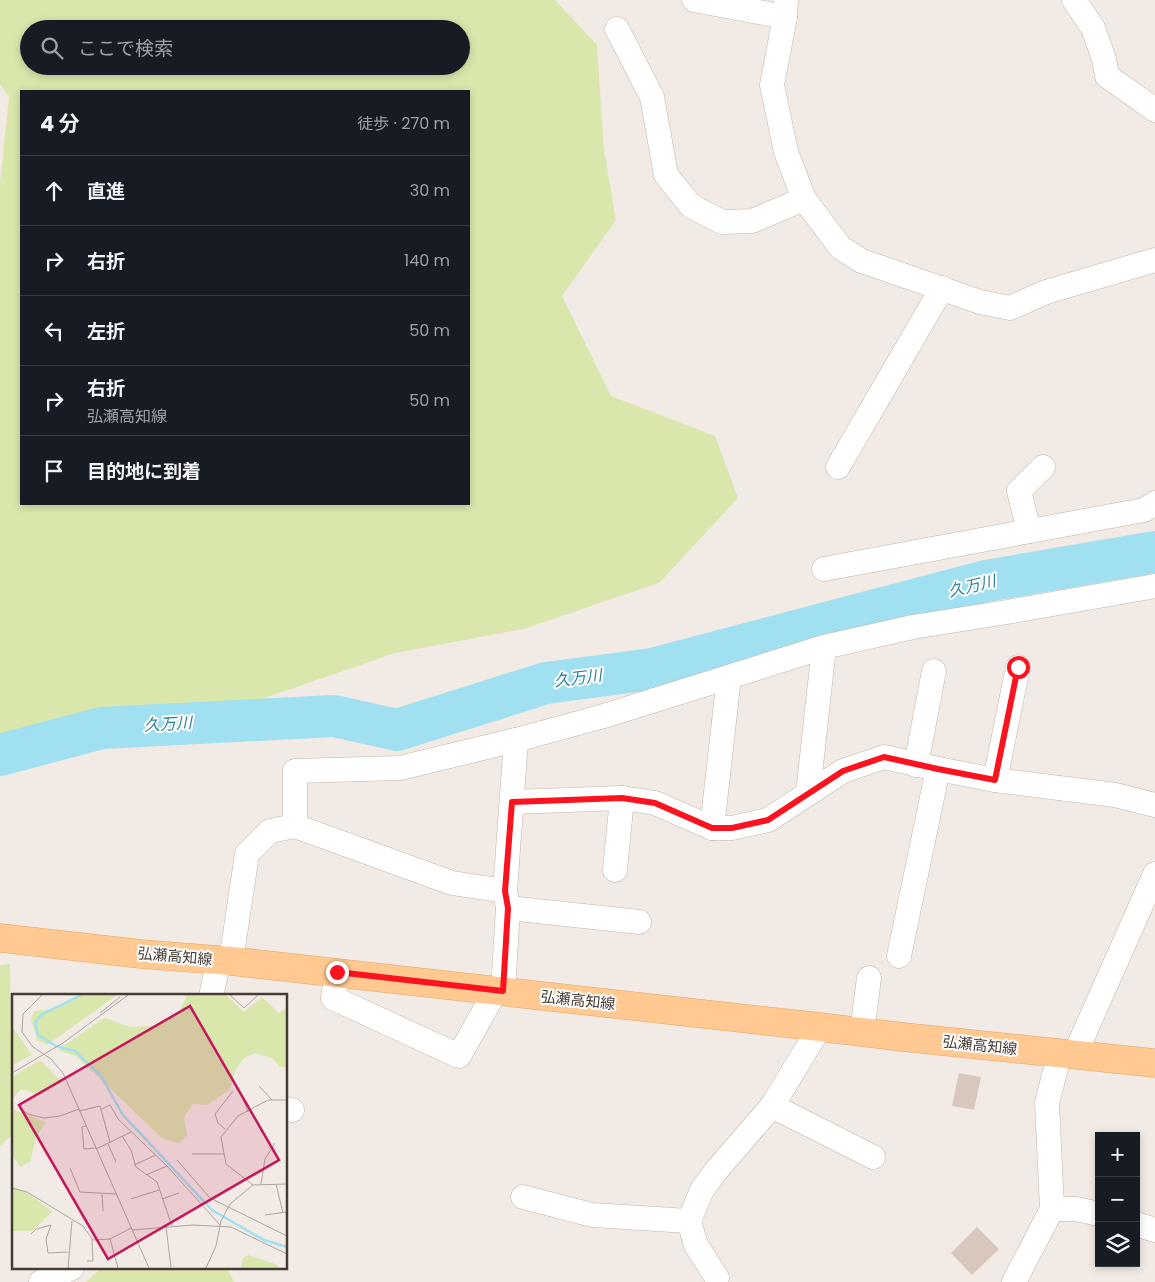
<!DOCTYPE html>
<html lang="ja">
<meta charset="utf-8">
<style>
:root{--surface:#171b24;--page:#242831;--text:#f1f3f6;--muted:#9ea1a6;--line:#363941}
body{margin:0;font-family:Poppins,"Noto Sans JP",sans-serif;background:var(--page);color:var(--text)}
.controls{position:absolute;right:15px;bottom:15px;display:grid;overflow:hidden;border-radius:0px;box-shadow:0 2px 8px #0003}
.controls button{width:45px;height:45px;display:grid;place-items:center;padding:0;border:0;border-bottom:1px solid var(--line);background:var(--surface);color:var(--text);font:25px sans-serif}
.stop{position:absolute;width:15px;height:15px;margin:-11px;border:4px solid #fb131f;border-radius:50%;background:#fff}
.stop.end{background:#fb131f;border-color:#fff;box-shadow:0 1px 5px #0008}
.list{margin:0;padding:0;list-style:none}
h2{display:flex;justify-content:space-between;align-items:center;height:65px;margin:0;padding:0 20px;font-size:21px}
h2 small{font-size:16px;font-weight:400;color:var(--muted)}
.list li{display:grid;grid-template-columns:32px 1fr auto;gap:15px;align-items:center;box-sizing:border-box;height:70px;padding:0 20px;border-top:1px solid var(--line)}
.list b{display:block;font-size:19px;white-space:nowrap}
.list p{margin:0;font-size:16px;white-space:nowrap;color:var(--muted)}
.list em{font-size:16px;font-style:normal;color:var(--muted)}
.icon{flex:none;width:28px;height:28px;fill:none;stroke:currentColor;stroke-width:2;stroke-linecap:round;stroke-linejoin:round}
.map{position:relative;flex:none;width:1155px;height:1282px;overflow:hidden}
.search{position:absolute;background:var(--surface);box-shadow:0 2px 8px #0003;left:20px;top:20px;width:450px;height:55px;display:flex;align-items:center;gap:12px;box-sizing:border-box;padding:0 18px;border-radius:28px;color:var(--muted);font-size:19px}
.panel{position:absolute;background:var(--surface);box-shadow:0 2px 8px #0003;left:20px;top:90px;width:450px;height:415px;border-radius:0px}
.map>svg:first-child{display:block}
.green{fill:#d9e7ad;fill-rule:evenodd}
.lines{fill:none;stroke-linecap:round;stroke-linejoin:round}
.river{stroke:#a0e0f0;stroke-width:42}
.building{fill:#d7c7bd}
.minor-casing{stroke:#c1b4aa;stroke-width:25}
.major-casing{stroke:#e4a261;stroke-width:29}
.minor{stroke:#fff;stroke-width:24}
.major{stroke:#ffc991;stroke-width:28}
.route{stroke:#fb131f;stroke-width:6}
.labels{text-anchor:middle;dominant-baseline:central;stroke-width:4;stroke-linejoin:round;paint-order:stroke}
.street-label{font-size:15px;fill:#453b34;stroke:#fff}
.water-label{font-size:16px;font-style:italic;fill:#298099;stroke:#fff}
.inset-river{fill:none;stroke:#a0e0f0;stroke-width:2.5}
.inset-road{fill:none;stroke:#ada59e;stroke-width:1}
.view{fill:#c2185b;fill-opacity:0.15;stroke:#c2185b;stroke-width:2.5}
.inset-edge{fill:none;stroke:#453b34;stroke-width:2.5}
</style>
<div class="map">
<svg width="1155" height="1282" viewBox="0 0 1155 1282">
<rect width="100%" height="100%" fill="#f2ebe5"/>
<g class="green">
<path d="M0,0H555L597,45L604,150L616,220L562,296L611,396L715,436L738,498L659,583L523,629L395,653L172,730L85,745L0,776V183L9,97L0,84ZM29,29H461V66H29ZM21,91H469V504H21Z"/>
<polygon points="10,964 12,1135 0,1146 0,965"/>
<polygon points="101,1268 227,1268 234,1282 86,1282"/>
</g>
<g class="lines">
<polyline class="river" points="0,755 102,728 334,716 397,730 546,683 652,669 986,581 1155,552"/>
</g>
<g class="building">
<polygon points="959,1073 981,1077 974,1110 952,1106"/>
<polygon points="977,1227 999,1249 972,1275 951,1253"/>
</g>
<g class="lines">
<defs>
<g id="minor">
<polyline points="694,0 785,17"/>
<polyline points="786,0 785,17 772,85 786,152 804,199 841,248 862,261 980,302 1010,308 1046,292 1155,260"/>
<polyline points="1074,0 1093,28 1104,59 1107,76 1155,110"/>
<polyline points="617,29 652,97 666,175 691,206 722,222 752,221 804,199"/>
<polyline points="838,467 942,288"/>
<polyline points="1029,531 1019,491 1043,467"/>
<polyline points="824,569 1144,510 1155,503"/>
<polyline points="916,765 934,671"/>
<polyline points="995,780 1018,667"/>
<polyline points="808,793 824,647"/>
<polyline points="512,802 622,798 655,803 712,828 732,828 768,820 843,771 884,757 938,769 995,780 1115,795 1155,805"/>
<polyline points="295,826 295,771 400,768 516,740 604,716 824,647 913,627 1007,612 1155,586"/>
<polyline points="712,828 729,677"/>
<polyline points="615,870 622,798"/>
<polyline points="508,908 639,922"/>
<polyline points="899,956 938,769"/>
<polyline points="231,961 247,854 270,831 295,826 452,883 505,891"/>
<polyline points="337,972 333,998 459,1056 496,990"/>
<polyline points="503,991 508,908 505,891 516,740"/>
<polyline points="211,996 219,960"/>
<polyline points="862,1032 869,978"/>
<polyline points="1075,1054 1155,874"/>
<polyline points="772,1106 873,1157"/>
<polyline points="286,1109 292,1110"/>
<polyline points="523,1197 592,1215 689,1221 702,1190 715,1172 772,1106 820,1027"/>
<polyline points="1052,1209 1076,1209 1099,1214"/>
<polyline points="689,1221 696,1245 717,1278"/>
<polyline points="1136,1224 1155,1230"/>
<polyline points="41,1282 72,1268"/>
<polyline points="1014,1282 1052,1209 1047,1103 1060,1052"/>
</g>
<polyline id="major" points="0,938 141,954 231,961 820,1027 903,1037 1155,1063"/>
</defs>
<use href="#minor" class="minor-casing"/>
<use href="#major" class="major-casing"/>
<use href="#minor" class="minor"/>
<use href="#major" class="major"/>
</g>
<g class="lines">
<polyline class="route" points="337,972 503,991 508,908 505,891 512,802 622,798 655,803 712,828 732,828 768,820 843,771 884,757 938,769 995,780 1018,667"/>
</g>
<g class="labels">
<g class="street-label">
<text transform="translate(175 956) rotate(5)">弘瀬高知線</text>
<text transform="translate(578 1000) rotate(6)">弘瀬高知線</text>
<text transform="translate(980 1045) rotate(6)">弘瀬高知線</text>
</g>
<g class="water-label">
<text transform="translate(972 586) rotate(-13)">久万川</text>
<text transform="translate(578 678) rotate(-7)">久万川</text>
<text transform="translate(168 724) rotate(-3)">久万川</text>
</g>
</g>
<g transform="translate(12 994)">
<rect width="275" height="275" fill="#f2ebe5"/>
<path d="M67,1H105L35,51L25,46L19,26L22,17L41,15L60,7ZM172,1H214L232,18L250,3L267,19L275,13V73H268L260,64L243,59L232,64L224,75L218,95L196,111L181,110L172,124L175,141L168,149L151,145L64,62L46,56L92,24L119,33L142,32L165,21L174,4ZM0,32L20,61L0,71ZM28,66L50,88L27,101L9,95L0,106V83ZM0,115L34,128L24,143L18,168L8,173L0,161ZM0,192L19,201L40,218L20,237H0ZM236,261L266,271L267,274H229L231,264Z" fill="#d9e7ad"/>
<path class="inset-river" d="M69,1L29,21L23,29L26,41L44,52L63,57L89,82L111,121L200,216L252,246L275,253"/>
<path class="inset-road" d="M30,1L11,20L10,38L21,53L39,65L51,79L137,274M218,1L232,14L246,1M88,19L108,3M0,79L51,49L116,1M247,92L260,106M230,102L236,118M7,114L16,120L32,124L48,122L67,115M90,115L98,111L106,125L155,172L208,231M67,117L88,112L98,148M74,132L70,133L72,155L84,154M213,135L206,129L203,120L221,97M110,142L119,156L124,173L145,188L160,232M96,150L104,168M84,155L119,138M180,160H212M165,166L198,204L275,242M122,171L144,161M58,174L68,198L104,200M134,181L155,172M249,190L253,165L263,149M264,190L271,219M241,191L214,170L209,143L226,122L256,106H275M0,194L15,198L71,232L81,246L98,245L119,234M90,200L91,217M119,205L147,196M150,205L167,199M253,221L275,218M154,233L159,273M120,236L181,231L219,233L275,260M19,240L24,235L39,231L34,245L36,259L56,258M98,245L106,274M75,267H81L80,245M56,274L60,227M194,274L204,252L209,227L218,210L241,191L275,190"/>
<path class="view" d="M178,12L267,166L96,265L7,111Z"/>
<rect width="275" height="275" class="inset-edge"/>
</g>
</svg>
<div class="controls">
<button>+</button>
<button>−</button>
<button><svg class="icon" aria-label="layers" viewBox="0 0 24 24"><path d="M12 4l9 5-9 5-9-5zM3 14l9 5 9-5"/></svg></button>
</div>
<div class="stop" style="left:1018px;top:667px"></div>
<div class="stop end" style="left:337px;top:972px"></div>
<div class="search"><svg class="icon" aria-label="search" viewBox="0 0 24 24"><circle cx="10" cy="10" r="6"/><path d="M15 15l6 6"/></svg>ここで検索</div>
<section class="panel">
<h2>4 分<small>徒歩 · 270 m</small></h2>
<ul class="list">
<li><svg class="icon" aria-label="ahead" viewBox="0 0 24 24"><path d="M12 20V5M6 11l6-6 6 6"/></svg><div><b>直進</b></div><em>30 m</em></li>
<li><svg class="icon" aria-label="right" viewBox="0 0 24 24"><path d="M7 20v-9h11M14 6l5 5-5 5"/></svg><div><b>右折</b></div><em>140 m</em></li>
<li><svg class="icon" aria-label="left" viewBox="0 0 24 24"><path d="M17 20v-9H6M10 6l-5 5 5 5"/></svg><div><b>左折</b></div><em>50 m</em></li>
<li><svg class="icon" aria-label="right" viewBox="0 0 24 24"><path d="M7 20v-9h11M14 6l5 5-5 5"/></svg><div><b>右折</b><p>弘瀬高知線</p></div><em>50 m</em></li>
<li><svg class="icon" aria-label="arrive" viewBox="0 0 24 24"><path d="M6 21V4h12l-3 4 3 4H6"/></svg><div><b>目的地に到着</b></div></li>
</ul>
</section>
</div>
